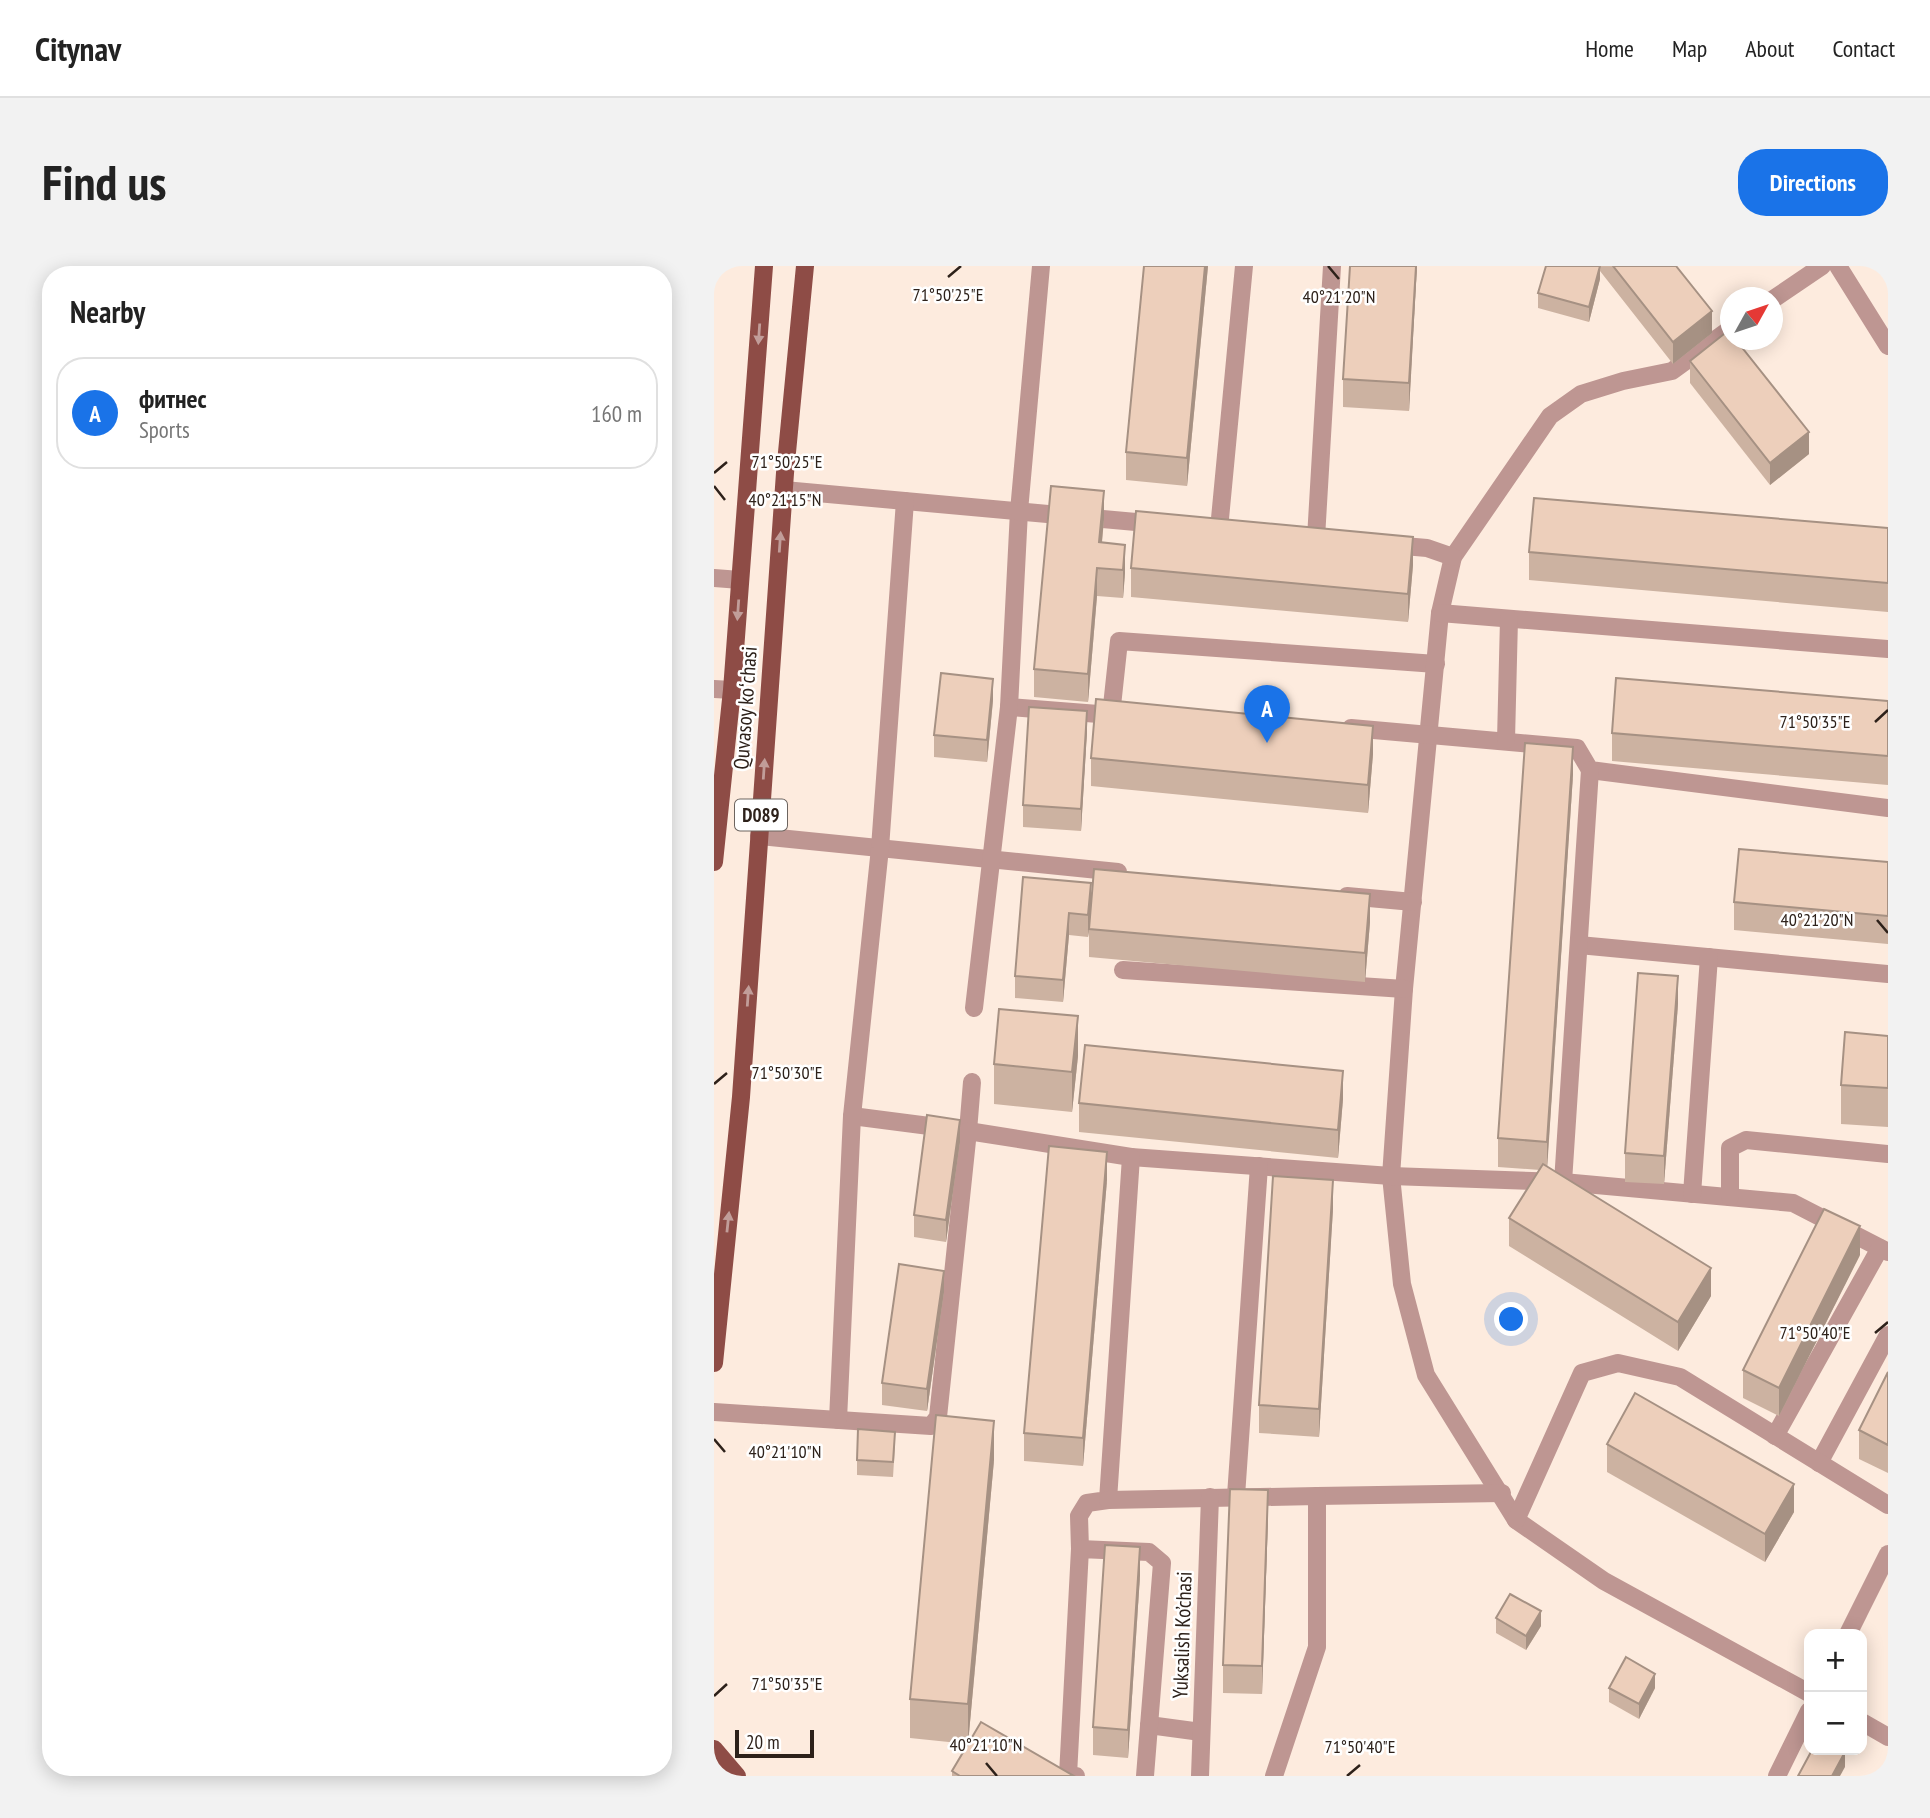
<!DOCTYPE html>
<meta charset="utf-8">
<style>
:root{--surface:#fff;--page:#f2f2f2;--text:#222;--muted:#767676;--line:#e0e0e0;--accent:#1a73e8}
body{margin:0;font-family:"PT Sans Narrow",sans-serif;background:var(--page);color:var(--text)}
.controls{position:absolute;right:21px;bottom:21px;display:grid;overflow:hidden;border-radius:14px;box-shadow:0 4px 18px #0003}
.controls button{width:63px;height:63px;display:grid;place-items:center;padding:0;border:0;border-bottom:2px solid var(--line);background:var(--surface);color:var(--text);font:35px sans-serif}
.compass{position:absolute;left:1006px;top:21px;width:63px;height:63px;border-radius:50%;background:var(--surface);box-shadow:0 4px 18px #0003;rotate:50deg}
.scale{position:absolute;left:21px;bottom:18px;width:79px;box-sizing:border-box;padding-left:7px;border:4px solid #2d211a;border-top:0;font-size:19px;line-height:24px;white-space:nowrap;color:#2d211a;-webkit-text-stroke:5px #fff;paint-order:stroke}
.you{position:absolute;left:798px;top:1054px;width:24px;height:24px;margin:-18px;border:5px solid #fff;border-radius:50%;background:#1a73e8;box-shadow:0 0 0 10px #1a73e833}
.badge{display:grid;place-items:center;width:46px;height:46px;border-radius:50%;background:var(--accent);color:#fff;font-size:23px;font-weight:700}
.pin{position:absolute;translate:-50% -58px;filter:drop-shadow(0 2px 4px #0008)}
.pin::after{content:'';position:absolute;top:37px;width:24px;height:21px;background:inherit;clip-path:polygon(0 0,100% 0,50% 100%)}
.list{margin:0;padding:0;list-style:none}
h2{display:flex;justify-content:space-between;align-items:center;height:91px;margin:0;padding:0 28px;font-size:30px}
h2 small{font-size:23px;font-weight:400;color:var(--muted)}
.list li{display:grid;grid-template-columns:46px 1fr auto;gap:21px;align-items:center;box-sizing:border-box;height:112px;margin:0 14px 14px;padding:0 14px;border:2px solid var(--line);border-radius:28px}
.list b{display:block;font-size:26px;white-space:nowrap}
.list p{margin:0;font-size:23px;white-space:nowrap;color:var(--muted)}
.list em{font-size:23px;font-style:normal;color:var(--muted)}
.map{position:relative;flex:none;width:1174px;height:1510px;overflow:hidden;border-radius:28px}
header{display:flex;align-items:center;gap:42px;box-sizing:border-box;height:98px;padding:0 35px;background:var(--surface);border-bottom:2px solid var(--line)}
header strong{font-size:33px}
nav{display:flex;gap:38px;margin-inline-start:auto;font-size:24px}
.intro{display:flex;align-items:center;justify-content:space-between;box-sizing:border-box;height:168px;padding:0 42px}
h1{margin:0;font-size:49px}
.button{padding:18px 32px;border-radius:28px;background:var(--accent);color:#fff;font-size:24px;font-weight:700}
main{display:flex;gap:42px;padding:0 42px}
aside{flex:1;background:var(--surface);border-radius:28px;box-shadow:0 4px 18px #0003}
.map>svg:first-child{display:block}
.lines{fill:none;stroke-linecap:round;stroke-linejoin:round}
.minor{stroke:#be9692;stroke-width:18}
.major{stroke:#8e4c46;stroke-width:18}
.wall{fill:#ccb2a1}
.shaded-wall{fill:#a69183}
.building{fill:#edcfbb;stroke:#a69183;stroke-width:2}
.oneway{fill:#c19d99}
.ticks{fill:none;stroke:#2d211a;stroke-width:2.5}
.labels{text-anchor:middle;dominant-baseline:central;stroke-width:5;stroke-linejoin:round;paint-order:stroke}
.shield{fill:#fff;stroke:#6c645f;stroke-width:2}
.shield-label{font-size:19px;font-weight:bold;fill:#2d211a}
.street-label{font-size:21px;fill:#2d211a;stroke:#fff}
.ticks-label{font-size:18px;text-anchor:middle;fill:#2d211a;stroke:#fff;stroke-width:5;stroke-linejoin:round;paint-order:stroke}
</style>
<header>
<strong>Citynav</strong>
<nav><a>Home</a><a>Map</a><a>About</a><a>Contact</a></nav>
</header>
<div class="intro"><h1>Find us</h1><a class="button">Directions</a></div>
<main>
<aside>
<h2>Nearby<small></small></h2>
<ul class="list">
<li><span class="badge">A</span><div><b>фитнес</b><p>Sports</p></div><em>160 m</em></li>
</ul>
</aside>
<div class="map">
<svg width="1174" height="1510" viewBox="0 0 1174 1510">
<rect width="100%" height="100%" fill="#fdebde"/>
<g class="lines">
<g class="minor">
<polyline points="327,0 305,245 295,441 397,449 405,375 722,398"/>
<polyline points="1124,0 1174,80"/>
<polyline points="1058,34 1108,0"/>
<polyline points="1016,63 958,105 909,115 867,128 836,150 739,291 726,347 690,723 677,910 688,1018 712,1109 802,1254 890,1315 1095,1427"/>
<polyline points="70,224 444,258"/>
<polyline points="505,263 530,0"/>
<polyline points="602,272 618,0"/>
<polyline points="678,279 713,282 739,291"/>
<polyline points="0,312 26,314"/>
<polyline points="726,347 1174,383"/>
<polyline points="0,423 18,424"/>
<polyline points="637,462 863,482 876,504 1174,542"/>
<polyline points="792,474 795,353"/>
<polyline points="45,570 404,606"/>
<polyline points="633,630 699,636"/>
<polyline points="865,679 1174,708"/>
<polyline points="409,704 690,723"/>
<polyline points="260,742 295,441"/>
<polyline points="138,850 254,865 258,816"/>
<polyline points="417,891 677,910 849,916 1079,937 1174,986"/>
<polyline points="849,916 876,504"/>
<polyline points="978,928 995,691"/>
<polyline points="1016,931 1016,882 1032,874 1174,888"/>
<polyline points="0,1146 217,1160 224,1151 254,865 417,891 394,1234 373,1237 365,1250 366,1283"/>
<polyline points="124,1154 138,850 166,582 191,235"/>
<polyline points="1061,1170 1166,982"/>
<polyline points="1105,1197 1174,1069"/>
<polyline points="522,1230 545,900"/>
<polyline points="603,1230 788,1227"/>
<polyline points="394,1234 603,1230 603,1381 560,1510"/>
<polyline points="802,1254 868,1107 904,1097 966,1111 1174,1239"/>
<polyline points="1134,1368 1174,1288"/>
<polyline points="1148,1456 1174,1471"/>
<polyline points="435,1459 487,1466"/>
<polyline points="362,1510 354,1509 366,1283 435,1286 448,1297 431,1510"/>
<polyline points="486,1510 496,1231"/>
<polyline points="1063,1510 1095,1445"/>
</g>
<g class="major">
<polyline points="0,596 18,424 50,0"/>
<polyline points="0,1097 27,831 71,207 91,0"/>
<polyline points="0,1483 23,1510"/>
</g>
</g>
<g class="wall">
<polygon points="430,0 494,0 473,220 412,214 412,186"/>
<polygon points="636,0 703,0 695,145 629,141 629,113"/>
<polygon points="832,0 962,0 998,67 959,98 886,5 886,13 875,56 824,42 824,27"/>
<polygon points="976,95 1095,188 1056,219 976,117"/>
<polygon points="390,253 388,277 411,307 409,332 383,330 374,436 320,431 320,403"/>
<polygon points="1174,262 1174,346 815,314 815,286"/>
<polygon points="699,299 694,356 417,331 417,302"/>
<polygon points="279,434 273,496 220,491 220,469"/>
<polygon points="1174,435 1174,519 898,495 898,467"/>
<polygon points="373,466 367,565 309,561 309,539"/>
<polygon points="659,488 654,547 377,520 377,492"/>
<polygon points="859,509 833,900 997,1030 964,1085 795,980 795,952 826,904 784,901 784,872"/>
<polygon points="1174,596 1174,678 1020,664 1020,636"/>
<polygon points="309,611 377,634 656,656 651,716 375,691 375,666 374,671 355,669 349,736 301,732 301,710"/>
<polygon points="964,738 950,918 911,916 911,887"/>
<polygon points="1174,770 1174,861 1127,858 1127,819"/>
<polygon points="364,790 358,846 280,838 280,798"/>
<polygon points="629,833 624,892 365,866 365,837"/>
<polygon points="246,876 232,976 200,971 200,949"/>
<polygon points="393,914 369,1200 310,1195 310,1167"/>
<polygon points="619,943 605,1171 545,1167 545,1139"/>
<polygon points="1146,989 1065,1150 1029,1132 1029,1104"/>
<polygon points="230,1026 213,1145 168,1139 168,1117"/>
<polygon points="1174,1106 1174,1207 1145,1193 1145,1164"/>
<polygon points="893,1178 1080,1246 1051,1296 893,1206"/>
<polygon points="181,1180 179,1211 143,1209 143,1194"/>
<polygon points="280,1194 254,1478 196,1472 196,1433"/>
<polygon points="554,1252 548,1428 509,1427 509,1399"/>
<polygon points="426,1310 414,1492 379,1489 379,1461"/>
<polygon points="782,1352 827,1360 812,1384 782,1367"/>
<polygon points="895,1422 941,1422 925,1453 895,1436"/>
<polygon points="238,1505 360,1510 238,1510"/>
</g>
<g class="shaded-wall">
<polygon points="491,0 494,0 473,220 473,192"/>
<polygon points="702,0 703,0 695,145 695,117"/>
<polygon points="886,0 886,13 875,56 875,41"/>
<polygon points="998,45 998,67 959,98 959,76"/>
<polygon points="1095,166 1095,188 1056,219 1056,197"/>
<polygon points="390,225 390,253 385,305 385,276"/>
<polygon points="699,271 699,299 694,356 694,328"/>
<polygon points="411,279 411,307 409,332 409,304"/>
<polygon points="383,302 383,330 374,436 374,408"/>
<polygon points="279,413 279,434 273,496 273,474"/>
<polygon points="373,445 373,466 367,565 367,543"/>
<polygon points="659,460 659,488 654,547 654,519"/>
<polygon points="859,481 859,509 833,904 833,876"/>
<polygon points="377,617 377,639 374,671 374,649"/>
<polygon points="656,628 656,656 651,716 651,687"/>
<polygon points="355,647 355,669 349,736 349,714"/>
<polygon points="964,710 964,738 950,918 950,890"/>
<polygon points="364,750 364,790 358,846 358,806"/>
<polygon points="629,805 629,833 624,892 624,864"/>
<polygon points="246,854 246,876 232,976 232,954"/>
<polygon points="393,886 393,914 369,1200 369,1172"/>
<polygon points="619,914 619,943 605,1171 605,1143"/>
<polygon points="1146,960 1146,989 1065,1150 1065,1122"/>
<polygon points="997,1002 997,1030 964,1085 964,1056"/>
<polygon points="230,1005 230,1026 213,1145 213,1123"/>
<polygon points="280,1155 280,1194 254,1478 254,1438"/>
<polygon points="1080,1218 1080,1246 1051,1296 1051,1268"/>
<polygon points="554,1224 554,1252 548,1428 548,1400"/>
<polygon points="426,1281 426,1310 414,1492 414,1464"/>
<polygon points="827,1345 827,1360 812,1384 812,1370"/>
<polygon points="941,1408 941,1422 925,1453 925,1438"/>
<polygon points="1131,1486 1131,1501 1126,1510 1118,1510"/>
</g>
<g class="building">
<polygon points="430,0 491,0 473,192 412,186"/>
<polygon points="636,0 702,0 695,117 629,113"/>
<polygon points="832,0 886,0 875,41 824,27"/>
<polygon points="899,0 962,0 998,45 959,76"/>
<polygon points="1015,64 1017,66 1017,74 1022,74 1095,166 1056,197 976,95"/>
<polygon points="337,220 390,225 385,276 411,279 409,304 383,302 374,408 320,403"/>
<polygon points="820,232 1174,262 1174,317 815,286"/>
<polygon points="422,245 699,271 694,328 417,302"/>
<polygon points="227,407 279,413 273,474 220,469"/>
<polygon points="902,412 1174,435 1174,490 898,467"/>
<polygon points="382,433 659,460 654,519 377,492"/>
<polygon points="315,441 373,445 367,543 309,539"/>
<polygon points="811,477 859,481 833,876 784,872"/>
<polygon points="1025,583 1174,596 1174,650 1020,636"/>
<polygon points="380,603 656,628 651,687 375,663"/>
<polygon points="309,611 377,617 374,649 355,647 349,714 301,710"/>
<polygon points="924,707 964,710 950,890 911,887"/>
<polygon points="285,743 364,750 358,806 280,798"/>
<polygon points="1131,766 1174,770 1174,822 1127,819"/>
<polygon points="371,779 629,805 624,864 365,837"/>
<polygon points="213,849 246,854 232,954 200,949"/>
<polygon points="335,880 393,886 369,1172 310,1167"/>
<polygon points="829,898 997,1002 964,1056 795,952"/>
<polygon points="559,910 619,914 605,1143 545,1139"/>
<polygon points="1110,943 1146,960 1065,1122 1029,1104"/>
<polygon points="185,998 230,1005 213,1123 168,1117"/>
<polygon points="1174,1106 1174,1179 1145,1164"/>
<polygon points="921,1127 1080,1218 1051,1268 893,1178"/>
<polygon points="222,1149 280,1155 254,1438 196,1433"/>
<polygon points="144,1163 181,1166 179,1196 143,1194"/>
<polygon points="516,1223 554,1224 548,1400 509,1399"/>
<polygon points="391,1279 426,1281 414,1464 379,1461"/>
<polygon points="796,1328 827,1345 812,1370 782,1352"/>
<polygon points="912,1391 941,1408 925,1438 895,1422"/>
<polygon points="267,1456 360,1510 246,1510 238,1505"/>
<polygon points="1098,1484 1126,1484 1131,1486 1118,1510 1084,1510"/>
</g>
<defs><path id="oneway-solid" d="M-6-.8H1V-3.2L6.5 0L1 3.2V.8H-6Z" transform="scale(1.75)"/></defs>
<g class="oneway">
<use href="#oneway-solid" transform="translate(45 68) rotate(94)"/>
<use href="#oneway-solid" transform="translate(66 276) rotate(-86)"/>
<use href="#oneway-solid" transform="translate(24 344) rotate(94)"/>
<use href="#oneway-solid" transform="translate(50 503) rotate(-86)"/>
<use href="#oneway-solid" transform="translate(34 730) rotate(-86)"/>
<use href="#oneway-solid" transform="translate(14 956) rotate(-84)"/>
</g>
<path class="ticks" d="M614,0L625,13M234,11L247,0M0,207L13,196M0,220L11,234M1161,456L1174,444M1163,654L1174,667M0,818L13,807M1161,1067L1174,1056M0,1173L11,1186M0,1430L13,1418M272,1497L283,1510M633,1510L646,1499"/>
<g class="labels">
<rect class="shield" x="21" y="533.5" width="52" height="31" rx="5"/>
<g class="shield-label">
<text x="47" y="549">D089</text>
</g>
<g class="street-label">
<text transform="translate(31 442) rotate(-86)">Quvasoy koʻchasi</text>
<text transform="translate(468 1369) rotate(-88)">Yuksalish Ko’chasi</text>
</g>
</g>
<g class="ticks-label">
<text x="234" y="35">71°50'25"E</text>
<text x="625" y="37">40°21'20"N</text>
<text x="73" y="202">71°50'25"E</text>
<text x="71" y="240">40°21'15"N</text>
<text x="1101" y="462">71°50'35"E</text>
<text x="1103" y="660">40°21'20"N</text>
<text x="73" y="813">71°50'30"E</text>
<text x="1101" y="1073">71°50'40"E</text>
<text x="71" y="1192">40°21'10"N</text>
<text x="73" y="1424">71°50'35"E</text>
<text x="272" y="1485">40°21'10"N</text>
<text x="646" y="1487">71°50'40"E</text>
</g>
</svg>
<div class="controls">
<button>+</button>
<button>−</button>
</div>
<svg class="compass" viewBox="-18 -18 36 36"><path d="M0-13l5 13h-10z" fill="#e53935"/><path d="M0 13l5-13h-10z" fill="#767676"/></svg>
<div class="scale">20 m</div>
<div class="you"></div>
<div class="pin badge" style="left:553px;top:477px">A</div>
</div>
</main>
